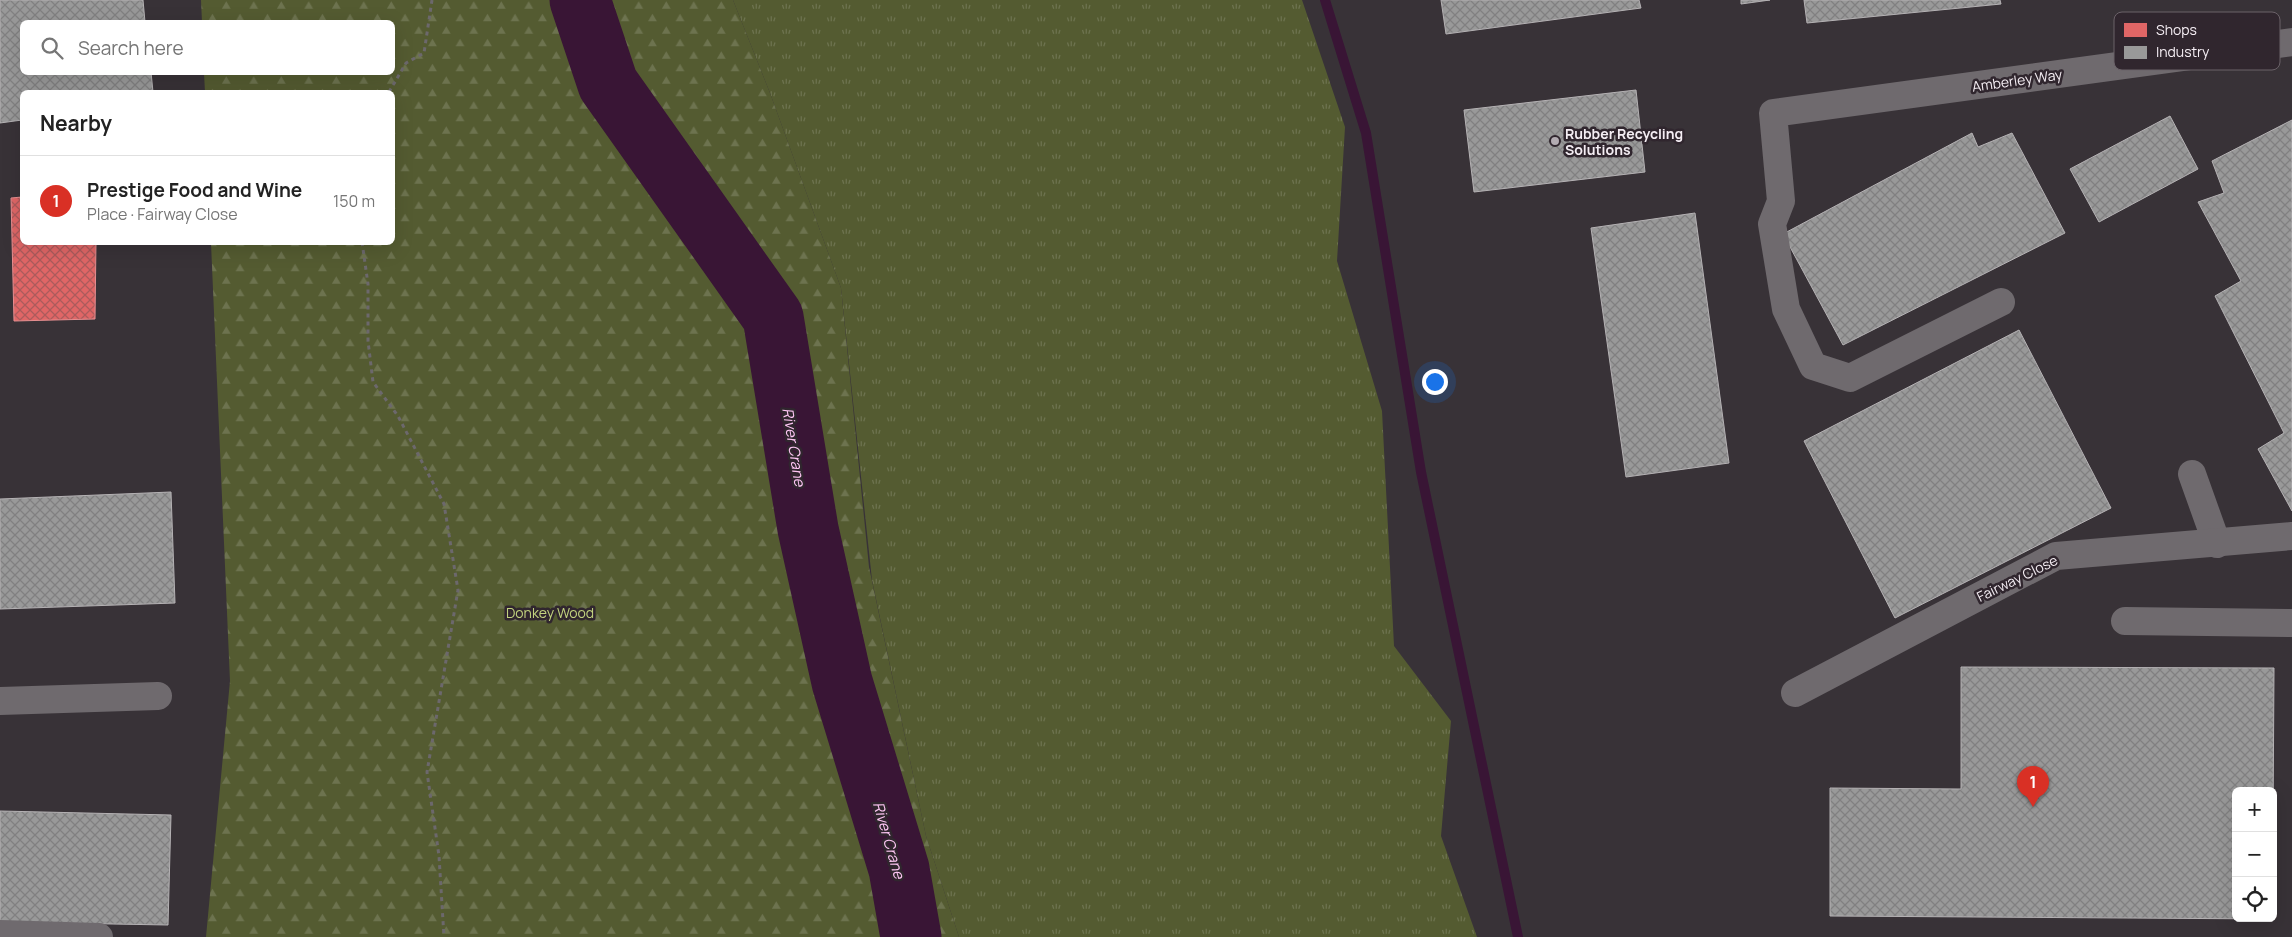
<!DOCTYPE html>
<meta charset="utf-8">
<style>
:root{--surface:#fff;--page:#f6f6f6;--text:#222;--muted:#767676;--line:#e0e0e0;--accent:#d93025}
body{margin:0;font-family:Manrope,sans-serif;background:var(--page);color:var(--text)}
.controls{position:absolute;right:15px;bottom:15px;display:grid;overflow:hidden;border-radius:8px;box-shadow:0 5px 20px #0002}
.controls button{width:45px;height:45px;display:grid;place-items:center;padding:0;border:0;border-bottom:1px solid var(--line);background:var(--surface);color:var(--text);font:25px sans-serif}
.you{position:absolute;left:1434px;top:381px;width:18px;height:18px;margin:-12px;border:4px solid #fff;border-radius:50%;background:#1a73e8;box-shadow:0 0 0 8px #1a73e833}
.badge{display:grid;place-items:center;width:32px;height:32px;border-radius:50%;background:var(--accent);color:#fff;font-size:16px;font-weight:700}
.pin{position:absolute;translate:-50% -41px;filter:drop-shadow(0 1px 2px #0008)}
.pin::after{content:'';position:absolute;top:26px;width:18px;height:15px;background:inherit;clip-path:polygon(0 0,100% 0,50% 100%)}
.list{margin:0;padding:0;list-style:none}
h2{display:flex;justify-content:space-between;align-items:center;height:65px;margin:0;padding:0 20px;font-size:21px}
h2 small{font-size:16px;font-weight:400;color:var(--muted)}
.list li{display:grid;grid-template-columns:32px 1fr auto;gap:15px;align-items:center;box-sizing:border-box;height:90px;padding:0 20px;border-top:1px solid var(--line)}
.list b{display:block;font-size:19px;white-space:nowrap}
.list p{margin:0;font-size:16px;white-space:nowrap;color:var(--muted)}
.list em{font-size:16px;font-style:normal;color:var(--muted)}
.icon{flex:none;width:28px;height:28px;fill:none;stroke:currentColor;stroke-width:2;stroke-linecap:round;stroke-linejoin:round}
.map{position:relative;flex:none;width:2292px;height:937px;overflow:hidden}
.search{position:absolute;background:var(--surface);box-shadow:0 5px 20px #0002;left:20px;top:20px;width:375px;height:55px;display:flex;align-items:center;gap:12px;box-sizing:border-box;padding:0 18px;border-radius:8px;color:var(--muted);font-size:19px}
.panel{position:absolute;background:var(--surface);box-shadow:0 5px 20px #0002;left:20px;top:90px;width:375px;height:155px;border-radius:8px}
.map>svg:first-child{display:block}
.grass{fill:url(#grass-tufts)}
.forest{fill:url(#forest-firs)}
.shops{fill:url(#shops-cross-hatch);stroke:#e68f91}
.industry{fill:url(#industry-cross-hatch);stroke:#b5b2b4}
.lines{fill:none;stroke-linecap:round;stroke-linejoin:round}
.stream{stroke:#391535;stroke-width:10}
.river{stroke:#391535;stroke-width:61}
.path{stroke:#6c686c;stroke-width:3;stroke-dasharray:4 4;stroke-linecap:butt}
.minor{stroke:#6f6a6e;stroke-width:28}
.poi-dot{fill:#b3acb2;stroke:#30262e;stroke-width:2}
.labels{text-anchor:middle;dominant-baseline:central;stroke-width:5;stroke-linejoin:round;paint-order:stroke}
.street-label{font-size:14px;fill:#f5eef4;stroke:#30262e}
.poi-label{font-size:14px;font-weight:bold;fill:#f5eef4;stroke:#30262e;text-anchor:start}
.park-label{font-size:14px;fill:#c2d37e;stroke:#30262e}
.water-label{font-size:15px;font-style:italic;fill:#fec6f4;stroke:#30262e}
.key{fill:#30262e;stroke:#6b6269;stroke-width:1}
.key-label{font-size:14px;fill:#f5eef4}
</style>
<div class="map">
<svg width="2292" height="937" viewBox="0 0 2292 937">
<defs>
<pattern id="grass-tufts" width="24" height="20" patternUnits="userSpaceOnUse" patternTransform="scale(1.25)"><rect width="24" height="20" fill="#545b31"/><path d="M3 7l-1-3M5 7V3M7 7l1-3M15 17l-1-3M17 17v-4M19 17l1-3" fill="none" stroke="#6d734f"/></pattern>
<pattern id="forest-firs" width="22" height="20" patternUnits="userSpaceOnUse" patternTransform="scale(1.25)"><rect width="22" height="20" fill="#545b31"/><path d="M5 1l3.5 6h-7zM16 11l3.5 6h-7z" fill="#6d734f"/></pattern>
<pattern id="shops-cross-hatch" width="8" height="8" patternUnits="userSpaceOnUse" patternTransform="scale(1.25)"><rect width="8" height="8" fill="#e06666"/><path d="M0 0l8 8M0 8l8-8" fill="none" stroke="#ac5b5c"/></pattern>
<pattern id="industry-cross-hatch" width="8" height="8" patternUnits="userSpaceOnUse" patternTransform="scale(1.25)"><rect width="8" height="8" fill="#999"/><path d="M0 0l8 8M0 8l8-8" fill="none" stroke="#818081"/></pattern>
</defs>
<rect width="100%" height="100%" fill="#383237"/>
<polygon class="grass" points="733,0 1302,0 1345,127 1337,261 1382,411 1394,646 1451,721 1441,836 1477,937 959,937 926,836 872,580 841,288 770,93"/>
<polygon class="forest" points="201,0 733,0 770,93 841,288 869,567 926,836 959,937 206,937 230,681 211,243 392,242 392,92 205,92 204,73 392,72 392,22 202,22"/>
<polygon class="shops" points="22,197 22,242 96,242 95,319 14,321 11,198"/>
<g class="industry">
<polygon points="0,0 143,0 145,22 22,22 22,72 151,72 153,92 22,92 22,120 0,123"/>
<polygon points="1441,0 1639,0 1641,8 1446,34"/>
<polygon points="1741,0 1770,0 1741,4"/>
<polygon points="1804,0 2000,0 2001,4 1807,23"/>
<polygon points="1636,90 1645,172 1474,192 1464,110"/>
<polygon points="2170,116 2198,169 2099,222 2070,169"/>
<polygon points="2292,120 2292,511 2258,449 2284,433 2215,296 2241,281 2198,202 2224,193 2212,161"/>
<polygon points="1972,133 1978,147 2012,133 2065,233 1843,345 1783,234"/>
<polygon points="1695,213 1729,463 1626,477 1591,228"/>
<polygon points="2019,330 2111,508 1895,618 1804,441"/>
<polygon points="171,492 175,603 0,609 0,499"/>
<polygon points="1961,667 2274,668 2273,824 2273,791 2236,791 2236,918 2273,919 1830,916 1830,788 1961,789"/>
<polygon points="0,811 171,815 168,925 0,922"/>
</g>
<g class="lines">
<polyline class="stream" points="1325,0 1366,133 1421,472 1518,937"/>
<polyline class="river" points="580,0 608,84 773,317 808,529 842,682 899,869 911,937"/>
<g class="path">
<polyline points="389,92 406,63 424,53 432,0"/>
<polyline points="362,242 368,284 368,341 373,382 398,416 444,504 458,590 427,772 439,856 444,937"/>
</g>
<g class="minor">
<polyline points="2001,302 1850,378 1813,366 1786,309 1772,224 1781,201 1773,113 2292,42"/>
<polyline points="2192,474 2217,544"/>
<polyline points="2125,621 2292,623"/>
<polyline points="1795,693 2056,556 2292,536"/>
<polyline points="0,701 158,696"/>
<polyline points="0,934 99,937"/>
</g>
</g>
<circle class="poi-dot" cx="1555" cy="141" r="5"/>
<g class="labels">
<g class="street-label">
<text transform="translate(2017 80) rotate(-8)">Amberley Way</text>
<text transform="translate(2017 578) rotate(-26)">Fairway Close</text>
</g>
<g class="poi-label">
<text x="1565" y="133">Rubber Recycling<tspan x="1565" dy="16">Solutions</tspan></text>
</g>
<g class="park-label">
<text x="550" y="612">Donkey Wood</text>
</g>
<g class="water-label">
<text transform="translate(794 447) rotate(81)">River Crane</text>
<text transform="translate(889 840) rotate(74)">River Crane</text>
</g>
</g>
<rect x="2114" y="12" width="166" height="58" rx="8" class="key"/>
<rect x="2124" y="23" width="23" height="14" fill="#e06666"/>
<rect x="2124" y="46" width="23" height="13" fill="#999"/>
<g class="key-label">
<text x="2156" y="35">Shops</text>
<text x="2156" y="57">Industry</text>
</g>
</svg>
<div class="controls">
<button>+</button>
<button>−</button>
<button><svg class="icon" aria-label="locate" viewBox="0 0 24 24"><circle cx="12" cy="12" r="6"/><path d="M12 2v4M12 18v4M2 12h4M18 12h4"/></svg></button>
</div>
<div class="you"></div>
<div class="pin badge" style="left:2033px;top:807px">1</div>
<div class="search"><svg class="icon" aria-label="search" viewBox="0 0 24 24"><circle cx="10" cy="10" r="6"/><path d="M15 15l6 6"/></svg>Search here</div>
<section class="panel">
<h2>Nearby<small></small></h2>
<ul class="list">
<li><span class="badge">1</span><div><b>Prestige Food and Wine</b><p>Place · Fairway Close</p></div><em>150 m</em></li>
</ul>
</section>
</div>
